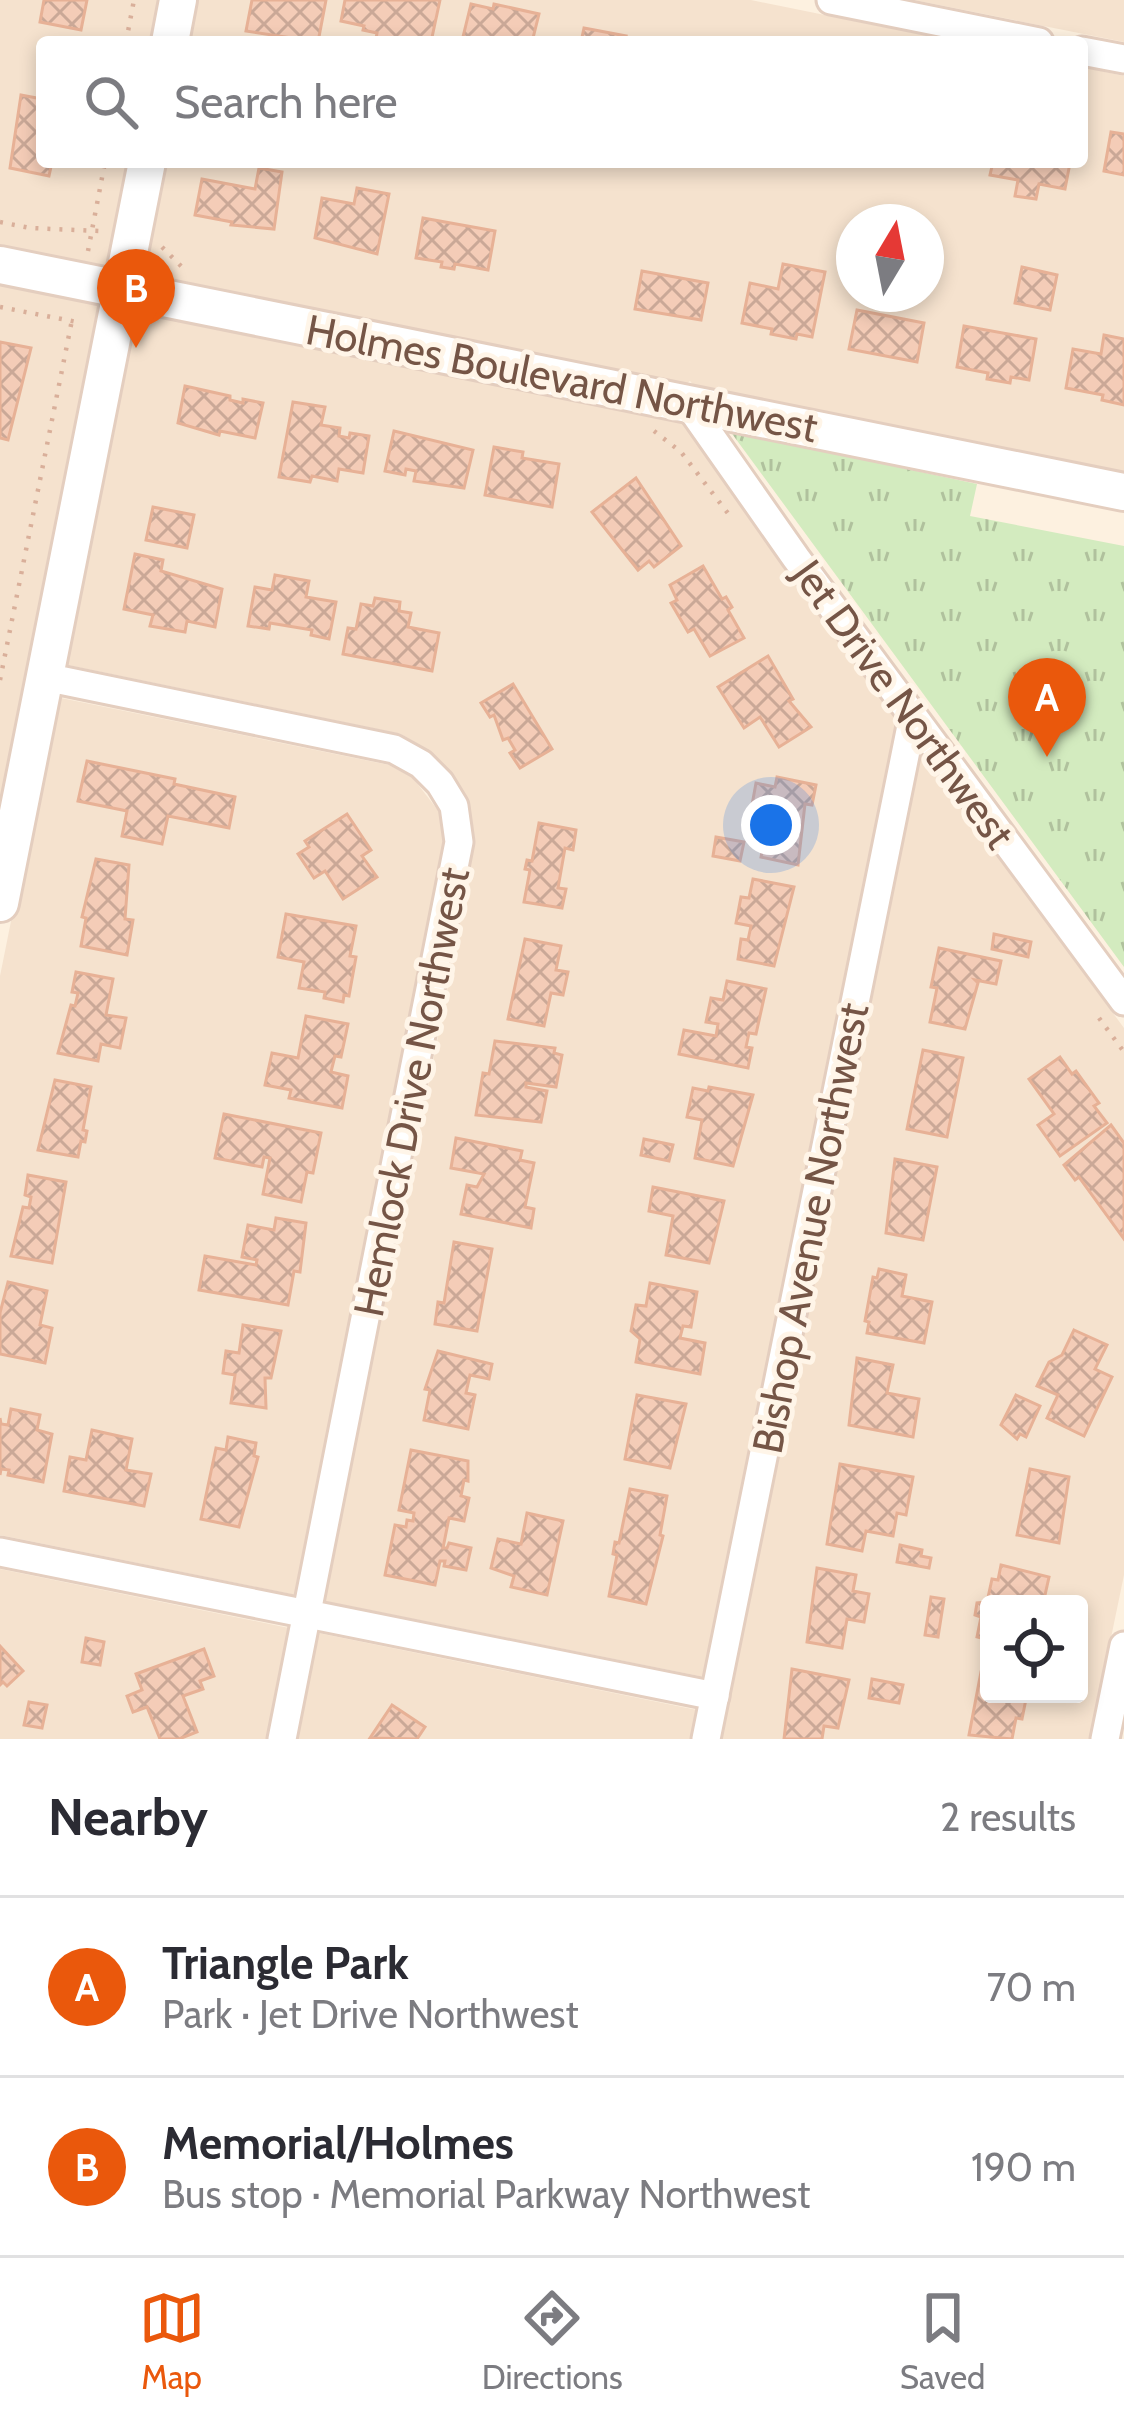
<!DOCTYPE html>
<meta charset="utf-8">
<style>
:root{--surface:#fff;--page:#f2f2f3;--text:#2b2b33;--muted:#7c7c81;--line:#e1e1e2;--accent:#ea580c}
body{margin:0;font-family:Cabin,sans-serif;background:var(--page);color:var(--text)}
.controls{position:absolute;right:36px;bottom:36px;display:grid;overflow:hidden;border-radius:12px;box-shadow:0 6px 18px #0003}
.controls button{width:108px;height:108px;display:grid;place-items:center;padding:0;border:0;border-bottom:3px solid var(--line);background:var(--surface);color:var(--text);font:60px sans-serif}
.compass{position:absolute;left:836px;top:204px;width:108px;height:108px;border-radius:50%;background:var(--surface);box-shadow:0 6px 18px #0003;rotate:10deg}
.you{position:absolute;left:771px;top:825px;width:42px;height:42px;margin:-30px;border:9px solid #fff;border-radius:50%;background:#1a73e8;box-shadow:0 0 0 18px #1a73e833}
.badge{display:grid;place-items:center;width:78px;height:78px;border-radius:50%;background:var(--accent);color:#fff;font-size:39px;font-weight:700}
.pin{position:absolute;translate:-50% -99px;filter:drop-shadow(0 3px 6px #0008)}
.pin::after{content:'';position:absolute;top:63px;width:42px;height:36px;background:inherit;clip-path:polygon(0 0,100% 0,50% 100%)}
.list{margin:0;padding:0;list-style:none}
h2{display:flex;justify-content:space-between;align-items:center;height:156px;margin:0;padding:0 48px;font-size:51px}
h2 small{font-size:39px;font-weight:400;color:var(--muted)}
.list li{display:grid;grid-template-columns:78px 1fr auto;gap:36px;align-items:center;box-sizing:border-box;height:180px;padding:0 48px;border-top:3px solid var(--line)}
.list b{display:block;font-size:45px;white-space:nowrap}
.list p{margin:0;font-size:39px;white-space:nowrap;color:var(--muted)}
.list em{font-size:39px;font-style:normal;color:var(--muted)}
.icon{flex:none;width:66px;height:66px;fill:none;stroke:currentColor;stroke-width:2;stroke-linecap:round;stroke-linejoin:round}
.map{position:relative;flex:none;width:1124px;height:1739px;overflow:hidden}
.search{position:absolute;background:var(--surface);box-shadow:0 6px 18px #0003;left:36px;right:36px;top:36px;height:132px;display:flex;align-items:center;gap:30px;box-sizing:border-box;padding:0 42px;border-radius:12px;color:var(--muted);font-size:45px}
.sheet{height:516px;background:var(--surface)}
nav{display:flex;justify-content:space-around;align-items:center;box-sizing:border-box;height:168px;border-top:3px solid var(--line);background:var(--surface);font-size:33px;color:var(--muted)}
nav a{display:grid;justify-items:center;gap:6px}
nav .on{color:var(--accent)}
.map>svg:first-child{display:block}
.residential{fill:#f5e2ce;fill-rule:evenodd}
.park{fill:url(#park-tufts)}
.building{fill:url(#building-cross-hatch);stroke:#e7b196;stroke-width:3}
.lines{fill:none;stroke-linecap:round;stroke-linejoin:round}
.minor-casing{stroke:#e4cebf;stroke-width:33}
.tertiary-casing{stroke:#e4cebf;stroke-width:42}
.path{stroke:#d9af9a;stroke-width:4.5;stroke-dasharray:3 9;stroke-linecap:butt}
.minor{stroke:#fff;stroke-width:27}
.tertiary{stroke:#fff;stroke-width:36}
.labels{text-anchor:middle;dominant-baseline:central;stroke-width:10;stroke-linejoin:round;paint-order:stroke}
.street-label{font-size:42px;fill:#755546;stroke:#fff5e8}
</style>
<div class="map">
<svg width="1124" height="1739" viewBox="0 0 1124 1739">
<defs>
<pattern id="park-tufts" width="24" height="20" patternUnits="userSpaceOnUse" patternTransform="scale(3)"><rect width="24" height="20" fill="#d3ebbf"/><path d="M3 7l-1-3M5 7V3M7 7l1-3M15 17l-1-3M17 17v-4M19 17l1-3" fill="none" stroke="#b0c19d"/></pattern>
<pattern id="building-cross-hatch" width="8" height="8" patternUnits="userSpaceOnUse" patternTransform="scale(3)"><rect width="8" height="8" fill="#f4ccb7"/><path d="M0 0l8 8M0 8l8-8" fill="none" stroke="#caa897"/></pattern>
</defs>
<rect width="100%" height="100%" fill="#fdf1e0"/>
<g class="residential">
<polygon points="0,0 163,0 155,42 42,42 42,162 132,162 112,270 0,247"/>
<polygon points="193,0 751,0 958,42 184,42"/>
<polygon points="914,0 1124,0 1124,42"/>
<path d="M1082,67L1124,76V475L696,388L690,381L684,386L140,276L161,162H1082ZM854,222H926V294H854Z"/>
<polygon points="0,281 105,302 0,827"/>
<polygon points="133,308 680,419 897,721 704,1677 324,1601 445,1002 474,838 468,802 452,773 431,752 401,734 63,664"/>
<polygon points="56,697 389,765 413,778 440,813 445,843 417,996 296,1595 0,1535 0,976"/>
<path d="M921,752L1124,1028V1575L1090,1739H721ZM989,1604H1079V1694H989Z"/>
<polygon points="0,1569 289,1628 267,1739 0,1739"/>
<polygon points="318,1633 697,1710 691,1739 296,1739"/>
</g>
<polygon class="park" points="730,431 977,484 970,516 1124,546 1124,967"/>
<g class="building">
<polygon points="44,0 87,0 81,30 40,22"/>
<polygon points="252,0 326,0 318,42 246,31"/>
<polygon points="345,0 440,0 431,42 376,39 377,33 363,30 364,26 341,21"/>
<polygon points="471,4 493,9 494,4 539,14 532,42 484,42 463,37"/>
<polygon points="584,28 626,36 625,39 640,42 581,42"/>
<polygon points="21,95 42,99 42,162 52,162 49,176 10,168"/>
<polygon points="1111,132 1124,134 1124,175 1104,171"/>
<polygon points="993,162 1077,162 1070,163 1065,189 1039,184 1036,199 1015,196 1018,180 990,175"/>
<polygon points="259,168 282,172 274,229 231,225 232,222 195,215 202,179 255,189"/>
<polygon points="357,188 389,194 377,254 315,238 322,198 354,204"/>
<polygon points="423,218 495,231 488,270 455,264 454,269 441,267 442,262 416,258"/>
<polygon points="783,264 825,272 812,337 797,334 796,339 771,334 772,329 742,323 750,283 778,289"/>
<polygon points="1022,267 1057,275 1050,310 1015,303"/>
<polygon points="642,271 708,283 701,320 635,309"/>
<polygon points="857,310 924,323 917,362 849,349"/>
<polygon points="964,326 1036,339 1029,380 1011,377 1010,383 987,379 988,373 957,367"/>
<polygon points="1104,335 1124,339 1124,405 1102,400 1103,395 1066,388 1073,349 1101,354"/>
<polygon points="0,342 31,348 8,440 0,438"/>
<polygon points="185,386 230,396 230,400 243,403 243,399 263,403 255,438 220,431 219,435 178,423"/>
<polygon points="293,402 325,407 321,425 340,428 339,436 349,438 350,433 369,436 363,473 339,469 337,481 312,476 310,482 279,477"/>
<polygon points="394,431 473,450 464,488 414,481 416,471 406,469 405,475 385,471"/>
<polygon points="494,447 523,452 522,458 559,464 552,507 485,495"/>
<polygon points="636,478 681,546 654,567 649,561 638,570 592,512"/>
<polygon points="153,507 194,515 187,548 146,540"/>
<polygon points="135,554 163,560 161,571 222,589 215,627 187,621 185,632 150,626 153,615 124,609"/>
<polygon points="703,566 722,599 726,597 732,607 728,610 744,638 710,656 694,629 688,632 671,603 677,600 670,585"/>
<polygon points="275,575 309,581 306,597 336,602 329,639 311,635 312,630 270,623 269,629 248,626 255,587 272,590"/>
<polygon points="375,598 400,602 399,611 411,613 408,627 439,633 432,671 343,654 348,628 356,629 361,604 373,606"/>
<polygon points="768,656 793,699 789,701 811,727 779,747 760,717 744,728 718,687"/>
<polygon points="513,684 552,749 520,768 510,753 515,750 508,738 503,740 494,715 490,717 481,703"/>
<polygon points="87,761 175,779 174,784 235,797 229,828 168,816 162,844 122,836 127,811 78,801"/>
<polygon points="777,777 816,785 812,805 805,804 798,865 761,857 766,831 748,827 756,783 775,787"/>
<polygon points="347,814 371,850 362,856 377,877 343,899 325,871 314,878 298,854 309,847 305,841"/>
<polygon points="539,823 576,830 573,850 565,848 558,888 566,889 562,908 524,902 530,870 525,869 527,860 532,861"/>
<polygon points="716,837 744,842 740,861 713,856"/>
<polygon points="96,859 129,865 125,919 133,920 127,955 81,946 86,918 82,917"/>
<polygon points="753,879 794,887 774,966 738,959 741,939 748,940 751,926 736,923 741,897 749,898"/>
<polygon points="286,914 356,926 350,956 356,957 349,996 344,995 343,1002 324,998 325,992 299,988 304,962 278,957"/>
<polygon points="994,934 1031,942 1028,957 992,949"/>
<polygon points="525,939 561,946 556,970 568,972 563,995 551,993 544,1026 508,1019"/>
<polygon points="939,948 1001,961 996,984 975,980 978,983 965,1029 930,1022 937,988 931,987"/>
<polygon points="76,972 113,979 106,1015 126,1018 120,1048 101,1044 98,1061 58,1053 71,1005 75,1006 78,993 72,992"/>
<polygon points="727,981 766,989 756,1034 749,1033 746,1047 752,1048 748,1068 679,1054 684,1030 716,1036 718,1024 706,1022 711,998 723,1000"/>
<polygon points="306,1016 348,1024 341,1057 335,1056 331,1072 348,1076 342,1108 289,1098 291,1090 265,1085 272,1053 298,1058"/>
<polygon points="495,1041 555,1048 554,1053 562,1055 556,1087 526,1083 526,1087 547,1091 541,1122 476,1115 483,1073 489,1074"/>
<polygon points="923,1050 963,1058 947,1137 907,1129"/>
<polygon points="1060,1057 1072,1074 1076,1071 1099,1103 1094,1106 1107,1123 1060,1156 1038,1125 1054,1114 1029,1079"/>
<polygon points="55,1080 91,1087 83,1130 87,1131 85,1142 81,1141 78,1157 38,1150"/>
<polygon points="709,1087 753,1095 733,1166 695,1158 702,1120 687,1117 693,1088 708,1091"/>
<polygon points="224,1114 321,1133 313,1173 307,1172 301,1202 263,1194 270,1158 264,1157 262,1167 215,1158"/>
<polygon points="1111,1125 1124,1143 1124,1239 1079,1177 1075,1180 1064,1165"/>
<polygon points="456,1138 522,1151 520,1160 534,1163 525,1207 534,1209 531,1228 461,1214 467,1185 477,1187 484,1174 451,1168"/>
<polygon points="644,1139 673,1145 669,1161 641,1155"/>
<polygon points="895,1159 937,1167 923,1240 886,1233"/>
<polygon points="28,1175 66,1182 52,1263 11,1256 23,1207 29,1208 31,1197 25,1195"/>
<polygon points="653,1187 724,1201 709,1263 666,1255 673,1216 649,1211"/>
<polygon points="276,1218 306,1223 300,1272 294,1271 288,1305 199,1290 205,1256 256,1265 257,1260 242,1257 248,1225 274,1230"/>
<polygon points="454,1242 492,1249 477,1331 435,1324 438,1302 444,1303"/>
<polygon points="879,1269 906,1275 902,1296 932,1302 924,1343 867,1333 869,1322 865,1321 873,1277 877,1278"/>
<polygon points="8,1282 47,1291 40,1325 52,1328 45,1363 0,1354 0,1313"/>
<polygon points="650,1283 697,1292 691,1327 683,1326 680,1338 705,1343 700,1374 636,1362 640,1339 631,1331 636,1305 646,1306"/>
<polygon points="243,1325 281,1331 271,1378 265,1378 266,1408 231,1403 235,1375 223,1373 226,1351 239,1353"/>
<polygon points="1074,1330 1107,1345 1095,1369 1112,1377 1084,1436 1047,1418 1058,1395 1037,1386 1049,1362 1062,1355"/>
<polygon points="438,1351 492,1364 489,1379 470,1375 466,1393 475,1395 468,1429 424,1420 430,1390 425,1389"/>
<polygon points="857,1358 893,1365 887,1393 919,1399 913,1437 849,1425"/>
<polygon points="637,1395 686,1404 670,1468 625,1459"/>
<polygon points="1016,1395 1040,1406 1026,1437 1020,1434 1017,1439 1001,1425"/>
<polygon points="11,1409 40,1415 37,1430 52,1434 43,1482 8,1475 9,1470 1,1469 0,1475 0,1418 1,1424 8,1425"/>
<polygon points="92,1430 132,1439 126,1470 151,1474 144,1506 64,1491 70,1457 86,1460"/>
<polygon points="228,1437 256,1443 254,1456 258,1457 239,1527 201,1519 216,1448 226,1450"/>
<polygon points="411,1450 468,1461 468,1481 464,1480 461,1496 469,1498 464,1521 449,1518 443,1548 447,1548 449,1543 471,1548 466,1570 444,1566 445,1561 440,1561 435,1585 385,1575 395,1525 406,1527 407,1520 413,1521 414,1513 399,1510"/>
<polygon points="840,1464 913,1477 906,1515 897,1513 893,1536 866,1531 862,1551 827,1544"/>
<polygon points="1030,1469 1069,1477 1059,1543 1017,1535"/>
<polygon points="630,1489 667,1496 660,1535 663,1536 646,1604 609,1596 617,1555 613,1554 615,1542 619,1543"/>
<polygon points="527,1513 563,1521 547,1595 511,1587 514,1576 491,1568 498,1539 521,1544"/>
<polygon points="900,1545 922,1550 921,1556 931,1558 929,1568 897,1562"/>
<polygon points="1001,1565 1049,1577 1043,1604 989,1604 989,1640 977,1637 981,1617 975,1615 977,1603 987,1602 992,1579 998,1580"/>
<polygon points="817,1568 856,1575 853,1591 869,1594 864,1622 847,1619 842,1648 807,1642"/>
<polygon points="931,1597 944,1599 938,1637 925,1635"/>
<polygon points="86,1638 104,1642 100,1665 82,1662"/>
<polygon points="0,1646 23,1671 7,1686 3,1682 0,1685"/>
<polygon points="204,1649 214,1676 200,1681 203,1689 183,1696 197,1732 179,1739 160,1739 147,1707 133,1712 127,1696 142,1690 136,1674"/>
<polygon points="792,1669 849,1680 838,1728 824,1726 822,1739 784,1739"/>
<polygon points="981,1672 989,1673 989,1694 1027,1694 1022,1719 1016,1718 1012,1739 969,1735"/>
<polygon points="872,1679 903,1685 899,1703 869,1698"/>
<polygon points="29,1702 47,1705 42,1728 24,1725"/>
<polygon points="392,1705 425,1727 417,1739 370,1738"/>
</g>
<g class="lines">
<defs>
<g id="minor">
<polyline points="831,0 1039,42"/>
<polyline points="1082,51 1124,59"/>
<polyline points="688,404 796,558 1124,1001"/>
<polyline points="45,677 394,749 421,764 440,783 454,806 459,842 282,1739"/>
<polyline points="0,1552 715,1696"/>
<polyline points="706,1739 913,716"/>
<polyline points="1105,1739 1124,1646"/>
</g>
<g id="tertiary">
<polyline points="170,42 178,0"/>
<polyline points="0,265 1124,492"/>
<polyline points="0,903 147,162"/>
</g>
</defs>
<use href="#minor" class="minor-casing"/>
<use href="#tertiary" class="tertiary-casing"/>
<g class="path">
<polyline points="126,42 134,0"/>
<polyline points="0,222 30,228 99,231"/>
<polyline points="162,247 183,268"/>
<polyline points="88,251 105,162"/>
<polyline points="0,307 82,323"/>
<polyline points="654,431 681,452 730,516"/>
<polyline points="0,680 72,320"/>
<polyline points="1099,1018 1124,1052"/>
</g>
<use href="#minor" class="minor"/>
<use href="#tertiary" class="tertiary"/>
</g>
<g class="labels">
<g class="street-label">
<text transform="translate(562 378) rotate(11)">Holmes Boulevard Northwest</text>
<text transform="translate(904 704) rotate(54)">Jet Drive Northwest</text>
<text transform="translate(411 1092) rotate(-79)">Hemlock Drive Northwest</text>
<text transform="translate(810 1228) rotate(-79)">Bishop Avenue Northwest</text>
</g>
</g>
</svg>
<div class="controls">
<button><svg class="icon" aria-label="locate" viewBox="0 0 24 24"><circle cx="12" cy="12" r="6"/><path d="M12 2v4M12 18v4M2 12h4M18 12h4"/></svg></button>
</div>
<svg class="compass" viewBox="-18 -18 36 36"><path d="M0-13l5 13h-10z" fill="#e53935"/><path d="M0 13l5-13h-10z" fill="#7c7c81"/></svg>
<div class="you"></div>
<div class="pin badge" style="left:1047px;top:757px">A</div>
<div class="pin badge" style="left:136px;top:348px">B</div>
<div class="search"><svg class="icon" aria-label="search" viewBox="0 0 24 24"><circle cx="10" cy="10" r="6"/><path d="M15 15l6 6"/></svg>Search here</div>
</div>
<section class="sheet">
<h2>Nearby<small>2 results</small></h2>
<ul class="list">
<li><span class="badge">A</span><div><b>Triangle Park</b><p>Park · Jet Drive Northwest</p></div><em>70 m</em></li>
<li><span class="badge">B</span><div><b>Memorial/Holmes</b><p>Bus stop · Memorial Parkway Northwest</p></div><em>190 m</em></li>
</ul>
</section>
<nav>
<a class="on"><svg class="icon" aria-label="map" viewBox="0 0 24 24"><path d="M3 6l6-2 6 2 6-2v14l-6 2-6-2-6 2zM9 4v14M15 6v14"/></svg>Map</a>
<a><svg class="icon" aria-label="directions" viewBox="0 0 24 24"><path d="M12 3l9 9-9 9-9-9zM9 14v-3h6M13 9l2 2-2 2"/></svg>Directions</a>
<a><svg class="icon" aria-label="saved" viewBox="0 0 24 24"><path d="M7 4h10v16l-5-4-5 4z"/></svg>Saved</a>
</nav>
